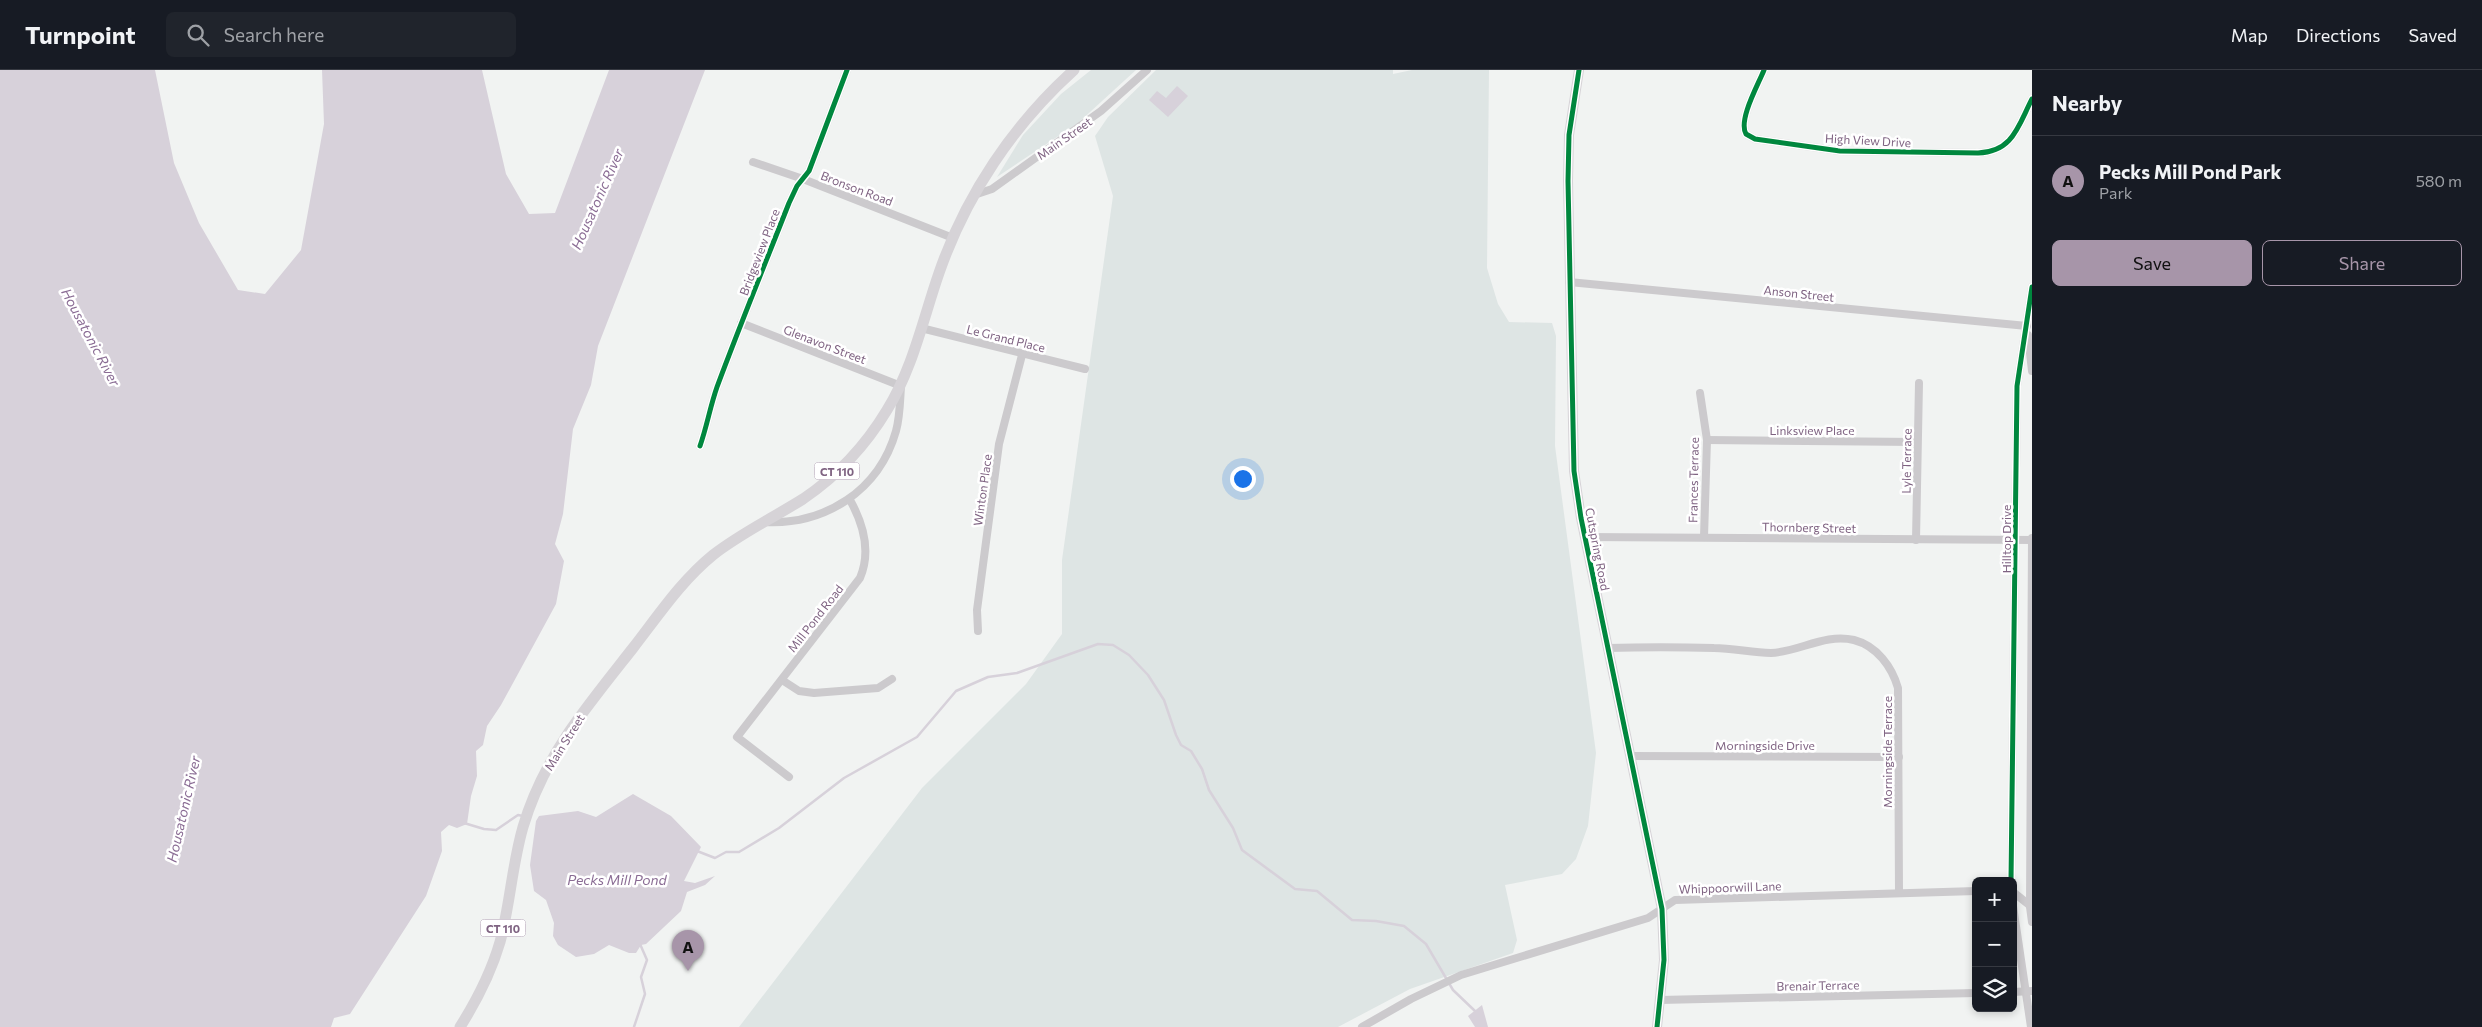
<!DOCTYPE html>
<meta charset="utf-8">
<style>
:root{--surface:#171b24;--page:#20242c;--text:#f1f3f6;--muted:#9ea1a6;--line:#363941;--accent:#a795a9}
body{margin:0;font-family:Commissioner,sans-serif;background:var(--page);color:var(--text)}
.controls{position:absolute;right:15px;bottom:15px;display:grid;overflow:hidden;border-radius:8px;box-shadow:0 2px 8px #0003}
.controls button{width:45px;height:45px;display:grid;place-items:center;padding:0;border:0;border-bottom:1px solid var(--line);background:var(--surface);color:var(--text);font:25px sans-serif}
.you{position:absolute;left:1242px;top:408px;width:18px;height:18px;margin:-12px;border:4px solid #fff;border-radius:50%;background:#1a73e8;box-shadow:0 0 0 8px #1a73e833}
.badge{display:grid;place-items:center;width:32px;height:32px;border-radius:50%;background:var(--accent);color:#111;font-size:16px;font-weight:700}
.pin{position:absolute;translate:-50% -41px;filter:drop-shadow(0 1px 2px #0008)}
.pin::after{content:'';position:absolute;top:26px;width:18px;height:15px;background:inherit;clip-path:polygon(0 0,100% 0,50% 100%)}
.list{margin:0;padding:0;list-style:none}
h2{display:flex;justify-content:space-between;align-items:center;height:65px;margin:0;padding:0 20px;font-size:21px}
h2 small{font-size:16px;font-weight:400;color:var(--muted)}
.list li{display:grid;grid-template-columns:32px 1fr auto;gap:15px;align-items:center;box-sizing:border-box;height:90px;padding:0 20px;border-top:1px solid var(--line)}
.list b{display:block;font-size:19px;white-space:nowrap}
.list p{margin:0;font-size:16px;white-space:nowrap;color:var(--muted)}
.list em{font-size:16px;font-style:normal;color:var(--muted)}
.actions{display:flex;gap:10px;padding:15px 20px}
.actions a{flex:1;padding:11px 0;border:1px solid var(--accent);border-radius:8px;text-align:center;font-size:18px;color:var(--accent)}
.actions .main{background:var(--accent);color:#111}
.icon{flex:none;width:28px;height:28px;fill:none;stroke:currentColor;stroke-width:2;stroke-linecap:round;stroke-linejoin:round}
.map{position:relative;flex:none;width:2032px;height:957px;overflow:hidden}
header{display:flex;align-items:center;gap:30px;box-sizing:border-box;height:70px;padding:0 25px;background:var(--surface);border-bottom:1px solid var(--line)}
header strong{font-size:24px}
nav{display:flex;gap:28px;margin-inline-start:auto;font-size:18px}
.search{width:350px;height:45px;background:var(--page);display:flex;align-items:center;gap:12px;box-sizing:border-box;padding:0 18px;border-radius:8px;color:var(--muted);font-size:19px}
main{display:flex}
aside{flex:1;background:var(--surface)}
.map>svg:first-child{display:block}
.green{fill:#dee5e4}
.water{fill:#d7d1da}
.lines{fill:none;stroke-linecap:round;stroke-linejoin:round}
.stream{stroke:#d7d1da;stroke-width:2.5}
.street{stroke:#cccacd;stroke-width:8}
.secondary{stroke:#d6d3d7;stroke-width:10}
.primary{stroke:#d6d3d7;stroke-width:11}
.cycleway-casing{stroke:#fff;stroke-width:8}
.cycleway{stroke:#00873e;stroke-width:5}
.labels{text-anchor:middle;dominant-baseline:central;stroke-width:5;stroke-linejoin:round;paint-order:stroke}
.shield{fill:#fff;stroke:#a592a8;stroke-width:1}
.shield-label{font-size:11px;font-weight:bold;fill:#7f6382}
.street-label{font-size:12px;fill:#7f6382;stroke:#fff}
.water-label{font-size:14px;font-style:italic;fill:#8a6c94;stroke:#fff}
</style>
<header>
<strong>Turnpoint</strong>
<div class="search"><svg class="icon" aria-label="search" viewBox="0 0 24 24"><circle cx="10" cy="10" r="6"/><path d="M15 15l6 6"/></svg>Search here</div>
<nav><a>Map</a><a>Directions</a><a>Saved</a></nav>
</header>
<main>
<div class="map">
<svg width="2032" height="957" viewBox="0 0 2032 957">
<rect width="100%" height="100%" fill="#f1f3f2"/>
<g class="green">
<polygon points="1091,0 1136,0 1078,53 997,107 1023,65 1061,24"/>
<polygon points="1156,0 1393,0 1393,4 1412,0 1489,0 1487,198 1498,234 1509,252 1552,253 1556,266 1555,376 1596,683 1588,756 1576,789 1562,804 1505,815 1517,870 1513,883 1410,919 1338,957 739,957 922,718 1026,614 1062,564 1062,490 1113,126 1095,66 1108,47"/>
</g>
<g class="water">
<polygon points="0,0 155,0 174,93 199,153 238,220 265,224 301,180 324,54 322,0 482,0 506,104 529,144 555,143 609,0 705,0 598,276 591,315 573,359 563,444 555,474 564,491 556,534 501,635 487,656 483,675 476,681 477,706 471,726 467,754 457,758 449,755 441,762 442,781 426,826 350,944 334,948 331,957 0,957"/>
<polygon points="1177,16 1188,26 1168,47 1149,30 1157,21 1166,28"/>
<polygon points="633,724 671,746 701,777 684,811 695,813 715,806 705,815 687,822 681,841 646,874 641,875 636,883 629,883 609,875 594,884 576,887 558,875 553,866 554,853 546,830 534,821 530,795 536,751 539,746 578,741 596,747"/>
<polygon points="1482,935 1488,957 1475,957 1468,946"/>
</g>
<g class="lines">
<g class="stream">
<polyline points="464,753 484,759 496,760 518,745 523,746"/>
<polyline points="697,781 715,788 726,782 739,782 779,758 844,708 917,667 956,621 988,607 1017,603 1098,574 1113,575 1129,585 1148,605 1164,630 1176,665 1181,675 1191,681 1202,699 1209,720 1233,758 1242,780 1295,819 1317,821 1352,850 1376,851 1404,856 1426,874 1453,920 1475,941"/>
<polyline points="634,957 645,924 641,907 647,890 640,874"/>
</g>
<g class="street">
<path d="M1764,0C1758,15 1738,50 1746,64L1755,69L1840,81L1978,83C2013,82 2018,56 2032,29"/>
<polyline points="753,92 803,109 953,168"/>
<polyline points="974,125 992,119 1101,41 1147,0"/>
<polyline points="1569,212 2027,256"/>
<path d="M741,253L901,316C900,331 900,347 896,361C879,421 825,455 765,452"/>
<polyline points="921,258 1085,299"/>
<polyline points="2028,265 2032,301"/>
<polyline points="1700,323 1707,370 1704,467"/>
<polyline points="1707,370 1917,372"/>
<path d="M700,376C707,356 710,337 717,317C740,255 765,194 789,133L797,116L809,101L847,0"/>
<polyline points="1585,467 2032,470"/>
<polyline points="2032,468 2030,837 2032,852"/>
<polyline points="1916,470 1919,313"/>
<polyline points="978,561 977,540 999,374 1022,285"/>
<path d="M1607,578C1643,577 1679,577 1714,578C1734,578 1752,583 1771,583C1799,582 1825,563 1854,570C1877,576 1892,597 1898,618L1899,823"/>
<polyline points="782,610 799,621 814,623 878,618 892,609"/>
<polyline points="1630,686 1899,687"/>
<path d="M789,707L737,667L860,508C871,482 864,455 850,430"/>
<polyline points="2011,811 2017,316 2032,217"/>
<polyline points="2013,822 2032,837"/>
<polyline points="2013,836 2031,957"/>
<polyline points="2013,922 2032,921"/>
<polyline points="1660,930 1976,923"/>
<polyline points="1362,957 1411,929 1461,905 1648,848 1675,830 1976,821"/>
</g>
<polyline class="secondary" points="1579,0 1569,65 1568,111 1574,401 1581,448 1662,839 1664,890 1657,957"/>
<path class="primary" d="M460,957C477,930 491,903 500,872C510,835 512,795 523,757C533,723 549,692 569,662C589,633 611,606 633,578C658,546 681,511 713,485C741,463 773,448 803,429C837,406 866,375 887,340C913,298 923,249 939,203C966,125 1013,55 1074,0"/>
<defs>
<g id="cycleway">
<polyline points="1579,0 1569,65 1568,111 1574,401 1581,448 1662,839 1664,890 1657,957"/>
<path d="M1764,0C1758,15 1738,50 1746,64L1755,69L1840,81L1978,83C2013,82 2018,56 2032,29"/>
<path d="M700,376C707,356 710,337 717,317C740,255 765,194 789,133L797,116L809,101L847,0"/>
<polyline points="2011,811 2017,316 2032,217"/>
</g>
</defs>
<use href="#cycleway" class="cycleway-casing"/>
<use href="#cycleway" class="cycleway"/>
</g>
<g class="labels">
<g class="shield">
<rect x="814.5" y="392.5" width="45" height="17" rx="4"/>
<rect x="480.5" y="849.5" width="45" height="17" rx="4"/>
</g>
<g class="shield-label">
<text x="837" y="401">CT 110</text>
<text x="503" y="858">CT 110</text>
</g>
<g class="street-label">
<text transform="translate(1064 68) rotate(-35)">Main Street</text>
<text transform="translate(1868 70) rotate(3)">High View Drive</text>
<text transform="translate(857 118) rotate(21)">Bronson Road</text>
<text transform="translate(759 182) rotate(-69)">Bridgeview Place</text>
<text transform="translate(1799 223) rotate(6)">Anson Street</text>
<text transform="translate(1006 268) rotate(14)">Le Grand Place</text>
<text transform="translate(825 274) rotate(21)">Glenavon Street</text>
<text x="1812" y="360">Linksview Place</text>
<text transform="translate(1906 391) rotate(-89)">Lyle Terrace</text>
<text transform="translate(1693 410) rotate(-89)">Frances Terrace</text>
<text transform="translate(982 420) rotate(-82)">Winton Place</text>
<text transform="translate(1809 457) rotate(1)">Thornberg Street</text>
<text transform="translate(2006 469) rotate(-90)">Hilltop Drive</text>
<text transform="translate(1598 479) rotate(79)">Cutspring Road</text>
<text transform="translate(815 548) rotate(-52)">Mill Pond Road</text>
<text transform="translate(564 672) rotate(-58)">Main Street</text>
<text x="1765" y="675">Morningside Drive</text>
<text transform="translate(1887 682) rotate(-90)">Morningside Terrace</text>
<text transform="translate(1730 817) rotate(-2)">Whippoorwill Lane</text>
<text transform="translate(1818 915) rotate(-1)">Brenair Terrace</text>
</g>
<g class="water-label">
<text transform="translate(597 129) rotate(-66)">Housatonic River</text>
<text transform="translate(91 267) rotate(62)">Housatonic River</text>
<text transform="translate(183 739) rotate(-77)">Housatonic River</text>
<text x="617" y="809">Pecks Mill Pond</text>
</g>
</g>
</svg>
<div class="controls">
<button>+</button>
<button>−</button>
<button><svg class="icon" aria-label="layers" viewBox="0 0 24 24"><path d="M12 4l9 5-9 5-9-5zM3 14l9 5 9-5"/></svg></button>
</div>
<div class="you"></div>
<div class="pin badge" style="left:688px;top:901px">A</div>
</div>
<aside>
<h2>Nearby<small></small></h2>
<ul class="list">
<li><span class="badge">A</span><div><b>Pecks Mill Pond Park</b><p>Park</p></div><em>580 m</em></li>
</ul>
<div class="actions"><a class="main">Save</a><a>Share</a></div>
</aside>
</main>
